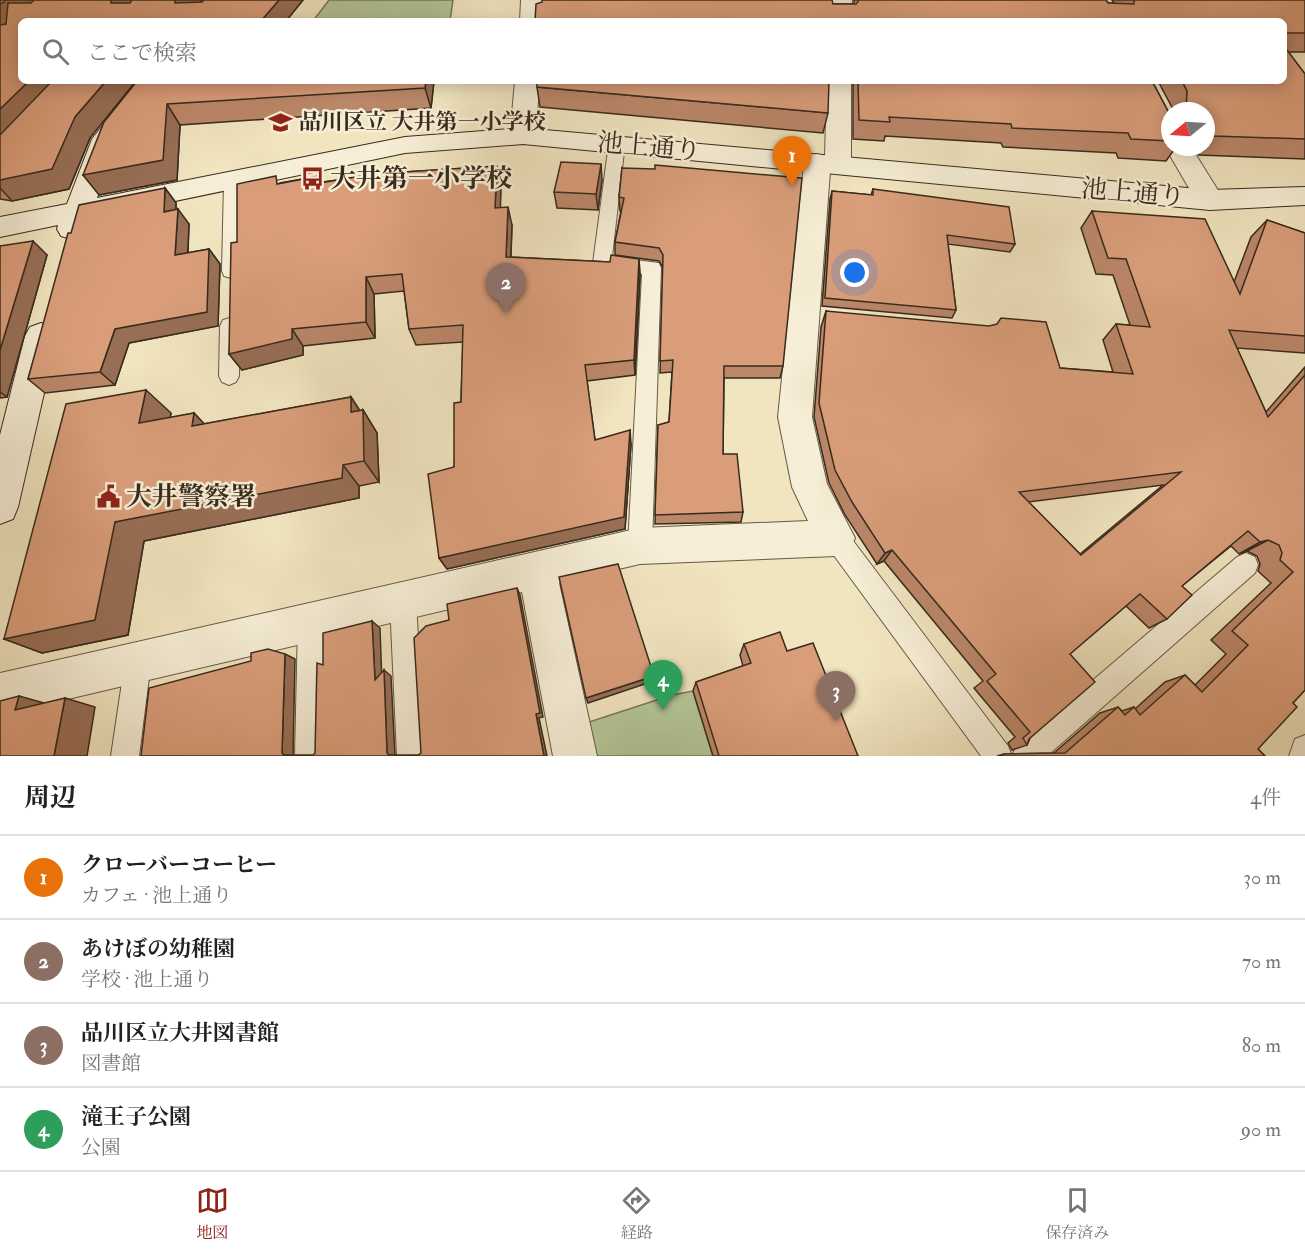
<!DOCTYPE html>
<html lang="ja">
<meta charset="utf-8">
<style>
:root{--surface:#fff;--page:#f2f2f2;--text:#222;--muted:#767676;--line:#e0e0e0;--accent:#8f2418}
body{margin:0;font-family:"IM FELL Double Pica","Noto Serif JP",serif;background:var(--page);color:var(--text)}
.compass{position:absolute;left:1161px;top:102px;width:54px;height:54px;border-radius:50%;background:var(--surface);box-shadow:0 3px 15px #0003;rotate:252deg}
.you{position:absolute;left:855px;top:273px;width:21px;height:21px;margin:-15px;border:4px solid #fff;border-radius:50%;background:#1a73e8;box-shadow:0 0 0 9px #1a73e833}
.badge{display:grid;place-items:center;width:39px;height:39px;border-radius:50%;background:var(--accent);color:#fff;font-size:20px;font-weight:700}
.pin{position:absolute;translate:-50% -50px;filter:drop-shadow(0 2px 3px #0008)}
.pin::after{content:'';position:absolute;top:32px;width:21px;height:18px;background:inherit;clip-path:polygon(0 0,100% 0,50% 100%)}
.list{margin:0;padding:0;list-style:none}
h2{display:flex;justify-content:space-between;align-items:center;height:78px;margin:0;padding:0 24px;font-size:26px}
h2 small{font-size:20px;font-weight:400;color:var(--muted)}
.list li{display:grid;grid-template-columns:39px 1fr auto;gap:18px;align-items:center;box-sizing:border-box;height:84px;padding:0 24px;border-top:2px solid var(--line)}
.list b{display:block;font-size:22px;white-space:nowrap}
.list p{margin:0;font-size:20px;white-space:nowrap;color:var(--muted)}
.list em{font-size:20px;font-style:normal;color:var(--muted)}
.icon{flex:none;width:33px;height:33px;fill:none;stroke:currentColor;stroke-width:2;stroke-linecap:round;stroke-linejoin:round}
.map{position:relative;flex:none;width:1305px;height:756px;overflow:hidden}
.search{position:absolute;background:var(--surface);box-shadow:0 3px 15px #0003;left:18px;right:18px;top:18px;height:66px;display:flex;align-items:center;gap:15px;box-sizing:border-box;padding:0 21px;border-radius:9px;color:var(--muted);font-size:22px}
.sheet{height:414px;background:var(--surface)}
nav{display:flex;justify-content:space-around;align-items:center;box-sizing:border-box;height:84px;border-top:2px solid var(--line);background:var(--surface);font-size:16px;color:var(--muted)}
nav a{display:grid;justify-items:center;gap:3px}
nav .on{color:var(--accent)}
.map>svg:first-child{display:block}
.green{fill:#b3c697;stroke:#76785a;stroke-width:1.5}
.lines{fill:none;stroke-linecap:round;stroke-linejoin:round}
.lane-casing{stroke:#665946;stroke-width:2}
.street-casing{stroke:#665946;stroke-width:2}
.secondary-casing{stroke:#382a1d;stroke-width:2}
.lane{fill:#f6eed6;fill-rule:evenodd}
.street{fill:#f6eed6;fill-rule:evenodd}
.secondary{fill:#f6eed6;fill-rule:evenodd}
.wall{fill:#bb8769;stroke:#382a1d;stroke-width:1.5;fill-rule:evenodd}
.shaded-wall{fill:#986e55;stroke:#382a1d;stroke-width:1.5}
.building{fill:#d99d7a;stroke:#382a1d;stroke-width:1.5;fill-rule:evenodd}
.labels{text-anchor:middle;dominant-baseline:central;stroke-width:5;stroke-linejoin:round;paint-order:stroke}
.far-poi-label{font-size:22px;font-weight:bold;fill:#382a1d;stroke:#f6eed6;text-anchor:start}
.street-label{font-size:26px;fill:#382a1d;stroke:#f6eed6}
.poi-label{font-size:26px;font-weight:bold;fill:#382a1d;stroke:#f6eed6;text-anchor:start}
</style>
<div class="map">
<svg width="1305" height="756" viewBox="0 0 1305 756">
<rect width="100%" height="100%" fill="#f1e5c0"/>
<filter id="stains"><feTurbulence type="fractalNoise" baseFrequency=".00333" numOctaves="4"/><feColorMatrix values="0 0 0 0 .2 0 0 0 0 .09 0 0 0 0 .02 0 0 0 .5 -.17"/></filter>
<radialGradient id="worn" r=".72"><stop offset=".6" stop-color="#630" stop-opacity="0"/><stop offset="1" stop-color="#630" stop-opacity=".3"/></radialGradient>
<g class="green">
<polygon points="329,0 453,0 450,21 313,21"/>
<polygon points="693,691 713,756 589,756 583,724 672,695"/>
</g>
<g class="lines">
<defs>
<g id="lane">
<polygon points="617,138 623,139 625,143 612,257 659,263 661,268 652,546 649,554 640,558 631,554 628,546 642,274 595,268 593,263 609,143 611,139"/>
<polygon points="233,175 239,177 242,181 240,271 238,276 231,278 224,276 222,271 224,181 227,177"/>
<polygon points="230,318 237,320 240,326 239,376 236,382 229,385 222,382 219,376 220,326 223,320"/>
<polygon points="836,527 845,530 1008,746 1012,756 1016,746 1237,557 1246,553 1255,557 1258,565 1255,573 1047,756 981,756 827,546 824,538 827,530"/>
<polygon points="403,589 412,593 416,602 425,756 397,756 390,602 394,593"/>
<polygon points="311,610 320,614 324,623 323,756 295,756 298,623 302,614"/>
<polygon points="138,649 147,653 151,662 139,756 111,756 125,662 129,653"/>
<polygon points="1305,735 1305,756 1289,756 1295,739"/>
</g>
<g id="street">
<polygon points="521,0 543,0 542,21 520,21"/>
<polygon points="830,0 852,0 851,21 829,21"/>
<polygon points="515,81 539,81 536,136 532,142 523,144 514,142 510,136"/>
<polygon points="827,81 851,81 851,165 847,171 838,174 830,171 812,417 827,484 855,538 849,551 836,556 640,564 559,583 597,756 553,756 522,592 0,715 0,673 640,528 808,521 792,487 778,417 804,163 808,157 817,154 825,156"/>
<polygon points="1169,141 1170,147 1191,147 1224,200 1220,207 1210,210 1200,207 1165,147"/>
</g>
<g id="secondary">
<polygon points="138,81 163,81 117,141 97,198 405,137 523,128 1210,190 1305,187 1305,205 1210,210 523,144 405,153 89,219 81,236 71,239 61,236 57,229 58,225 0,237 0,217 67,204 92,139"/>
<polygon points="41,323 52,327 57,336 18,507 13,519 0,524 0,435 25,336 30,327"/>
</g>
</defs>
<use href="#lane" class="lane-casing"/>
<use href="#street" class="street-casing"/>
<use href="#secondary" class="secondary-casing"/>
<use href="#lane" class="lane"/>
<use href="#street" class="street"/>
<use href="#secondary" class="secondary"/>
</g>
<g class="wall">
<polygon points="0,0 202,0 200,2 202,2 204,0 303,0 286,21 21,21 90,138 69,189 12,201 0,199"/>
<polygon points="854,0 1106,0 1108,3 1114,3 1112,0 1305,0 1305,52 1288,52 1305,74 1305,159 1199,155 1193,147 1206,147 1206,111 1174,111 1158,81 1284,81 1284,21 542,2 854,4"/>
<polygon points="137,81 434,81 431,108 180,125 177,180 99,195"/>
<polygon points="853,81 1152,81 1170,115 1170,147 1176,147 1166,161 1118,158 1116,153 1003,147 1001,143 885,136 884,141 853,139"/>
<polygon points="537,87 828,113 823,133 540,107"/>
<polygon points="497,166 501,184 500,208 512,225 511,257 610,262 639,259 640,276 635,375 587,381 595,440 631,444 625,529 447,569 439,558 454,467 461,402 463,342 416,345 409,329 404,291 374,294 375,338 303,346 303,355 242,370 229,354 237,242 280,183 319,176 322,182 405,172"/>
<polygon points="622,168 783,366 780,378 724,378 723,454 743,512 741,522 655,524 658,425 669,422 672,372 660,373 663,268 659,261 615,255 615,242 621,211 620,211 619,197"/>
<polygon points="602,180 598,210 557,208 554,192"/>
<polygon points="165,188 176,203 176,209 189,224 188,253 209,249 220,264 218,326 129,343 115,385 45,393 28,379 71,233"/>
<polygon points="873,189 1015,244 1010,252 948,244 956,310 952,318 822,306 830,199 832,191 871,195"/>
<path d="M1092,211L1234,282L1251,237L1267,220L1305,233V353L1237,348L1266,412L1305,367V690L1293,703L1258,749L1265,756H997L1004,754L1054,753L1100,713L1118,707L1122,711L1134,707L1135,709L1165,682L1185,675L1195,685L1226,654L1211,640L1271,583L1258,571L1260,564L1257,556L1247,551L1239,554L1231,546L1182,586L1167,619L1149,628L1126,606L1070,654L1027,745L1012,750L1008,743L1015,737L974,688L983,681L884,561L877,564L845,515L829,483L814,417L821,327L826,311L1060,368L1113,372L1103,340L1116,324L1130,325L1113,275L1096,274L1081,228ZM1163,485L1080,554L1028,502Z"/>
<polygon points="0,246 47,255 7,397 0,398"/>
<polygon points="351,397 360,411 363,410 377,433 379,482 359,486 359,498 144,541 128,635 42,653 4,639 171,413 170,418 194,413 204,424"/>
<polygon points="744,644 787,651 858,756 713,756 693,691 696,682 743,666 740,655"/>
</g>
<g class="shaded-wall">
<polygon points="4,0 38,0 0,29 0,4"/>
<polygon points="111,0 142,0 123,21 111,3"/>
<polygon points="175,0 202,0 186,20 175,3"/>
<polygon points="279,0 303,0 286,21 261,21"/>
<polygon points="29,81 64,81 0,148 0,109"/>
<polygon points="106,81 136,81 90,138 69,189 12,201 0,188 0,180 75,117"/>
<polygon points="426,81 434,81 431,108 425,88"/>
<polygon points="167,104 180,125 177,180 99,195 83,175"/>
<polygon points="601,164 602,180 598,210 596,194"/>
<polygon points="497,166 501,184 500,226 495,208"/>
<polygon points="165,188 176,203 175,227 164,212"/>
<polygon points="508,207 512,225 510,274 506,257"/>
<polygon points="178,209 189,224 187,270 175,255"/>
<polygon points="33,241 47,255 7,397 0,392 0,350"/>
<polygon points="209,249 220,264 218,326 129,343 115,385 100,372 115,329"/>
<polygon points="639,259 640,276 635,375 634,360"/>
<polygon points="366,277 374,294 375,338 366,322"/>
<polygon points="292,329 303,346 303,355 242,370 229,354"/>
<polygon points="146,390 171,413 165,446 139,423"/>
<polygon points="351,397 363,416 363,410 377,433 379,482 364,461 351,412"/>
<polygon points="194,413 216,436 192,426"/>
<polygon points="630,430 631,444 625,529 447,569 439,558"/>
<polygon points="343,465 359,486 359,498 144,541 128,635 42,653 4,639 115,522"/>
<polygon points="1268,540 1247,551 1239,554 1260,542"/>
<polygon points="892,550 884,561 877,564 885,553"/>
<polygon points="517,588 520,595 543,717 539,718 547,756 544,756 536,714"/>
<polygon points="372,621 380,628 382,685 375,680"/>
<polygon points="285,654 295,659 293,756 284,755 282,753"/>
<polygon points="384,670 391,676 395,756 389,755 387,753"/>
<polygon points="654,676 654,681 588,703 586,698"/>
<polygon points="19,696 51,705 15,710"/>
<polygon points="65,698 95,707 87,756 54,756"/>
</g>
<g class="building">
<polygon points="0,0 4,0 4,2 0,4"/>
<polygon points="34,0 111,0 111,3 130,3 132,0 175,0 175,3 202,2 204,0 279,0 261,21 21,21 21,81 29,81 0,109 0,25 6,24 8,3 31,3"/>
<polygon points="542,0 832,0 833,4 856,4 858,2 858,0 1106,0 1108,3 1134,4 1134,0 1305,0 1305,33 1284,33 1284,21 535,21 536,4 542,2"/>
<polygon points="1284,46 1305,74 1305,139 1214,136 1206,126 1206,111 1186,111 1187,91 1182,81 1284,81"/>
<polygon points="52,81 106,81 75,117 52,169 0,180 0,135"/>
<polygon points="137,81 426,81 425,88 167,104 163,160 83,175 104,122"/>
<polygon points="537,81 829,81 828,113 537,87"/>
<polygon points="858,81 1152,81 1170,115 1170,141 1131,139 1128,133 1012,128 1011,124 889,117 890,122 859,120"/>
<polygon points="561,162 601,164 596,194 554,192"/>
<polygon points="655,165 802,178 783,366 724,366 723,454 737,454 743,512 655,515 658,425 669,422 673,360 660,361 663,255 659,248 615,242 624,198 619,197 622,168 655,169"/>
<polygon points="497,166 495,208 508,207 506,257 610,262 611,255 639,259 634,360 585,365 595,440 630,430 624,517 439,558 428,474 454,467 454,403 461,402 463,325 409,329 402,274 366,277 366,322 292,329 292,339 229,354 231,243 237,242 237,184 276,176 277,184 319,176 319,183 404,169 404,172"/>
<polygon points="165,188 164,212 178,209 175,255 209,249 207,312 115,329 100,372 28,379 68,233 71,233 79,205"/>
<polygon points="873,189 1009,207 1015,244 947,235 956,310 825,298 832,191 873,195"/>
<path d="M1092,211L1205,219L1240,294L1267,220L1305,233V336L1229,330L1268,417L1305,375V690L1293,703L1297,707L1258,749L1265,756H1001L1004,754L1065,753L1118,707L1125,715L1134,707L1140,715L1185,675L1202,692L1248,645L1232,631L1293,572L1280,560L1282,553L1279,545L1268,540L1260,542L1248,531L1182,586L1192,595L1167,619L1140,594L1070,654L1095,682L1029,739L1027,745L1023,738L1030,732L987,681L996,674L892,550L885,553L852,502L835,470L819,403L826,311L989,326L997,324L1001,318L1046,322L1060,368L1133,374L1116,324L1150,327L1126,259L1108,258ZM1181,472L1081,555L1019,492Z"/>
<polygon points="33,241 0,350 0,246"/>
<polygon points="146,390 139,423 194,413 192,426 351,397 351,412 363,410 364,461 343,465 342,478 115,522 95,620 4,639 66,404"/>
<polygon points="618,564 654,676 586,698 559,577"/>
<polygon points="517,588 540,713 536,714 544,756 141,756 149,688 251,661 251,653 268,649 285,654 282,753 284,755 313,755 315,753 317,663 323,665 323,633 372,621 375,680 384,670 387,753 389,755 418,755 421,753 414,638 426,626 449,620 447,604"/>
<polygon points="780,632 787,651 813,643 858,756 719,756 696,682 751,663 744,644"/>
<polygon points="19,696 15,710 65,698 54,756 0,756 0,701"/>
</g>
<defs>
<symbol id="school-bare" viewBox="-9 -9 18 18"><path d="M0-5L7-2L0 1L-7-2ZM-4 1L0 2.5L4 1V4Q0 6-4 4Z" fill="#8f2418" stroke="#f6eed6" stroke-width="2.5" paint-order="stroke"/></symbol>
<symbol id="bus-bare" viewBox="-9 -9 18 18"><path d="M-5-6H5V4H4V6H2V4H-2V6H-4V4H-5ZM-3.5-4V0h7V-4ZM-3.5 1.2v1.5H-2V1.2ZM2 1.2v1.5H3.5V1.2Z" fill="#8f2418" stroke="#f6eed6" stroke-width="2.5" paint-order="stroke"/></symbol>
<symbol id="civic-bare" viewBox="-9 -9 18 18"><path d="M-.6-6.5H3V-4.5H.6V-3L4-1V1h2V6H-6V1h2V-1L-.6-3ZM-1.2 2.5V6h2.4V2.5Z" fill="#8f2418" stroke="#f6eed6" stroke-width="2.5" paint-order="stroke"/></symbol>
</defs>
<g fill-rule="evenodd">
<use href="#school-bare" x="264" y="106" width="33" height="33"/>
<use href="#bus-bare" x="296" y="162" width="33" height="33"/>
<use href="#civic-bare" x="92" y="480" width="33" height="33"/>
</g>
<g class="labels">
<g class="far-poi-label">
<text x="299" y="122">品川区立 大井第一小学校</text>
</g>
<g class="street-label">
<text transform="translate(649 147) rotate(5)">池上通り</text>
<text transform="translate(1133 193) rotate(5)">池上通り</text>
</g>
<g class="poi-label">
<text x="330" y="179">大井第一小学校</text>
<text x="126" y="497">大井警察署</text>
</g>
</g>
<rect width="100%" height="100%" filter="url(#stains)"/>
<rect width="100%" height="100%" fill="url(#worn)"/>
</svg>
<svg class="compass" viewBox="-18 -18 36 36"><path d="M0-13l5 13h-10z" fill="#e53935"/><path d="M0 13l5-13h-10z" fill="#767676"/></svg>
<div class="you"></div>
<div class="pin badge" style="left:792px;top:186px;background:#e8710a">1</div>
<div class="pin badge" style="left:506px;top:313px;background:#8d6e63">2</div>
<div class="pin badge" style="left:836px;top:721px;background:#8d6e63">3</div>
<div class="pin badge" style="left:663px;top:710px;background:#2e9e5b">4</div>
<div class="search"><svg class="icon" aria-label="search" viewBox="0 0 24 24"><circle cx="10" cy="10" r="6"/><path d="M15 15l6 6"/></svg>ここで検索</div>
</div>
<section class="sheet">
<h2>周辺<small>4件</small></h2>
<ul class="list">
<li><span class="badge" style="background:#e8710a">1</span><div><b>クローバーコーヒー</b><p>カフェ · 池上通り</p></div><em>30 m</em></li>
<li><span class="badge" style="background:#8d6e63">2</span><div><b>あけぼの幼稚園</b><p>学校 · 池上通り</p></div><em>70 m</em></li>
<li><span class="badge" style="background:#8d6e63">3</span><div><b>品川区立大井図書館</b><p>図書館</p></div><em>80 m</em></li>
<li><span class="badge" style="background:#2e9e5b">4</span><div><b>滝王子公園</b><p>公園</p></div><em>90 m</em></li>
</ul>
</section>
<nav>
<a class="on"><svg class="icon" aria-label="map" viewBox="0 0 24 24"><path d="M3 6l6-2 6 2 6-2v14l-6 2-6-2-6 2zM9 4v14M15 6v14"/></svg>地図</a>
<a><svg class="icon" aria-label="directions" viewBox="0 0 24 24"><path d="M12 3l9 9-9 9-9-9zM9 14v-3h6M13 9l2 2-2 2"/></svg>経路</a>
<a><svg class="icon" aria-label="saved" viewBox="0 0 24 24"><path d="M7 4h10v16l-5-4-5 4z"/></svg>保存済み</a>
</nav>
